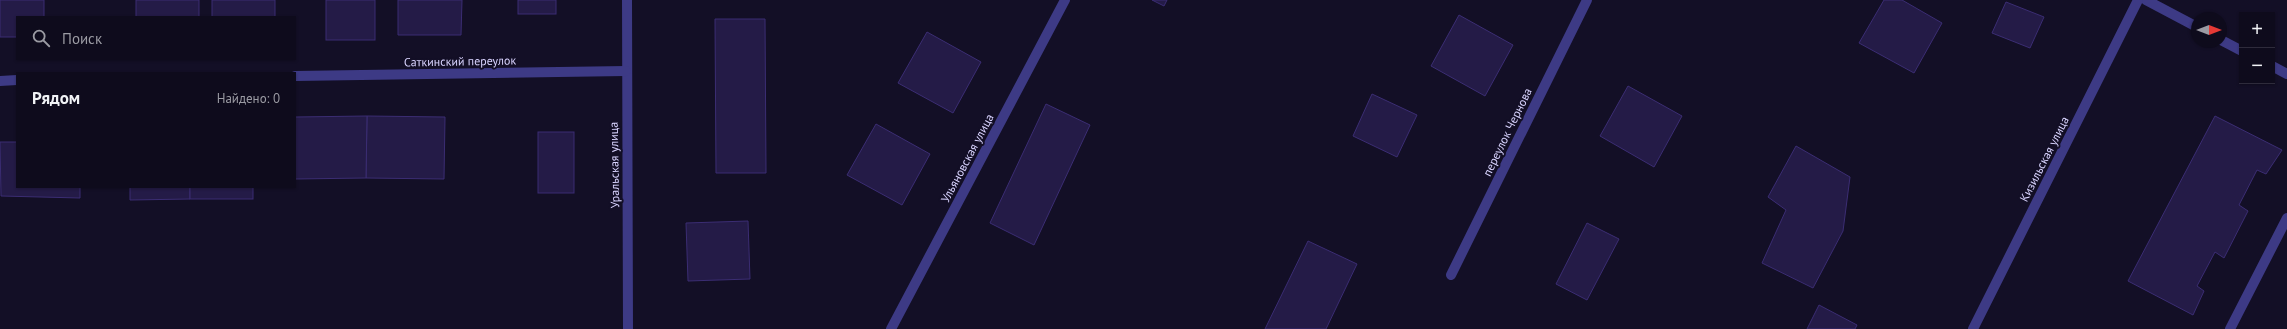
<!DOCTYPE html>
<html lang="ru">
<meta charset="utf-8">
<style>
:root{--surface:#0e0b1c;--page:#171425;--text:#f1f3f6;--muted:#9b9ba3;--line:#2e2b3b}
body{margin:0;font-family:"PT Sans",sans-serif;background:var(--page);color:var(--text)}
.controls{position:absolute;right:12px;top:12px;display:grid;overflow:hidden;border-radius:0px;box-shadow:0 1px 3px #0004}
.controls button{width:36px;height:36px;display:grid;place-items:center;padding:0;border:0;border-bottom:1px solid var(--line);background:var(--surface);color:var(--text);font:20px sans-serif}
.compass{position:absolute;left:2191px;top:12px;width:36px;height:36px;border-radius:50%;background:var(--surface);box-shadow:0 1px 3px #0004;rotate:90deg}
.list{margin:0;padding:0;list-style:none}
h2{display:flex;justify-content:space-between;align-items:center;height:52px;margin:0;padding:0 16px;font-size:17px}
h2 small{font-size:13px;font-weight:400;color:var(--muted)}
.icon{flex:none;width:22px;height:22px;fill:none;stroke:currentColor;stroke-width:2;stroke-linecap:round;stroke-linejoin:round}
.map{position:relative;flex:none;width:2287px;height:329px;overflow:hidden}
.search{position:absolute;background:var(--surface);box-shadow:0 1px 3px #0004;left:16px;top:16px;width:280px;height:44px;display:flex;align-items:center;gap:10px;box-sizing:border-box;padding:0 14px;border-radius:0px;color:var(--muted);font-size:15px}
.panel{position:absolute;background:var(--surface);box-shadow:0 1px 3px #0004;left:16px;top:72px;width:280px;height:116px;border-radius:0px}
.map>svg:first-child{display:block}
.building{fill:#241b47;stroke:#3b2d73}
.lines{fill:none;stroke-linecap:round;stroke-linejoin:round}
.minor{stroke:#3d3a85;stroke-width:10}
.labels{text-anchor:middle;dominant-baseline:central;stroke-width:4;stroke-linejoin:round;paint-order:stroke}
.street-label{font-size:12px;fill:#d9d4ff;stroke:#130f26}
</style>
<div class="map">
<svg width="2287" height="329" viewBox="0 0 2287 329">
<rect width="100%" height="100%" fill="#130f26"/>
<g class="building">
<polygon points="0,0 44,0 44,17 17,17 17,37 0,37"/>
<rect x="136" y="0" width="63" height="17"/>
<rect x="212" y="0" width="63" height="17"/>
<rect x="326" y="0" width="49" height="40"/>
<polygon points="398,0 462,0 461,35 398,35"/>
<rect x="518" y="0" width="38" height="14"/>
<polygon points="1152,0 1167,0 1164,6"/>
<polygon points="1884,0 1902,0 1942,23 1914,73 1859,43"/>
<polygon points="2006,2 2044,17 2030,48 1992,33"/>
<polygon points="1459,15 1513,45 1485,96 1431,66"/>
<polygon points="715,19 765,19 766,173 716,173"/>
<polygon points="927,32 981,62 953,113 898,83"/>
<polygon points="1628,86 1682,116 1654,167 1600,136"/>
<polygon points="1372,94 1417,115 1397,157 1353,136"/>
<polygon points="1046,104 1090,125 1034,245 990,223"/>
<polygon points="367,116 445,117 444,179 366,178"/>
<polygon points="367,116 366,178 295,179 295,117"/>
<polygon points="2215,116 2282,150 2266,174 2257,170 2239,205 2248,211 2224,258 2215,252 2197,286 2204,291 2193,315 2128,281"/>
<polygon points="876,124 930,154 902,205 847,175"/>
<rect x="538" y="132" width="36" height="61"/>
<polygon points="0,142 17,142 17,187 80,187 80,198 1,196"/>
<polygon points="1796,146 1850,177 1843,231 1813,288 1762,263 1786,210 1768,197"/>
<polygon points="130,187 190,187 190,199 130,200"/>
<rect x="190" y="187" width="63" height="12"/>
<polygon points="748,221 750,279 688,281 686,223"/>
<polygon points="1587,223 1619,239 1587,300 1556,284"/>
<polygon points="1308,241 1357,264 1326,329 1265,329"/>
<polygon points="1819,305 1857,325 1855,329 1807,329"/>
</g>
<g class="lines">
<g class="minor">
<polyline points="627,0 628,329"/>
<polyline points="2146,0 2197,27"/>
<polyline points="2221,40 2242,51"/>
<polyline points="2272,66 2287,74"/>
<polyline points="295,76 626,71"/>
<polyline points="0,81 17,80"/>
<polyline points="1451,275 1587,0"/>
<polyline points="891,329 1065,0"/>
<polyline points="1973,329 2138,0"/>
<polyline points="2230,329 2287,218"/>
</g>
</g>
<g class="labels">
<g class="street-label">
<text transform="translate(460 61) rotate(-1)">Саткинский переулок</text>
<text transform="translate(1507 132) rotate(-64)">переулок Чернова</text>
<text transform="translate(967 158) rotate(-62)">Ульяновская улица</text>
<text transform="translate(2044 159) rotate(-63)">Кизильская улица</text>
<text transform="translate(614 165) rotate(-91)">Уральская улица</text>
</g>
</g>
</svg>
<div class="controls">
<button>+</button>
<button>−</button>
</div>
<svg class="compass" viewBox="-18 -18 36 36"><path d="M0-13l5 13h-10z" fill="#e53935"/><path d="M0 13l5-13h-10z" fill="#9b9ba3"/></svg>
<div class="search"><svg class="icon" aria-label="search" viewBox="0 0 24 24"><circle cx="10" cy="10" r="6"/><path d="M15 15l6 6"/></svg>Поиск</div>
<section class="panel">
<h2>Рядом<small>Найдено: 0</small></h2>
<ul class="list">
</ul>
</section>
</div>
